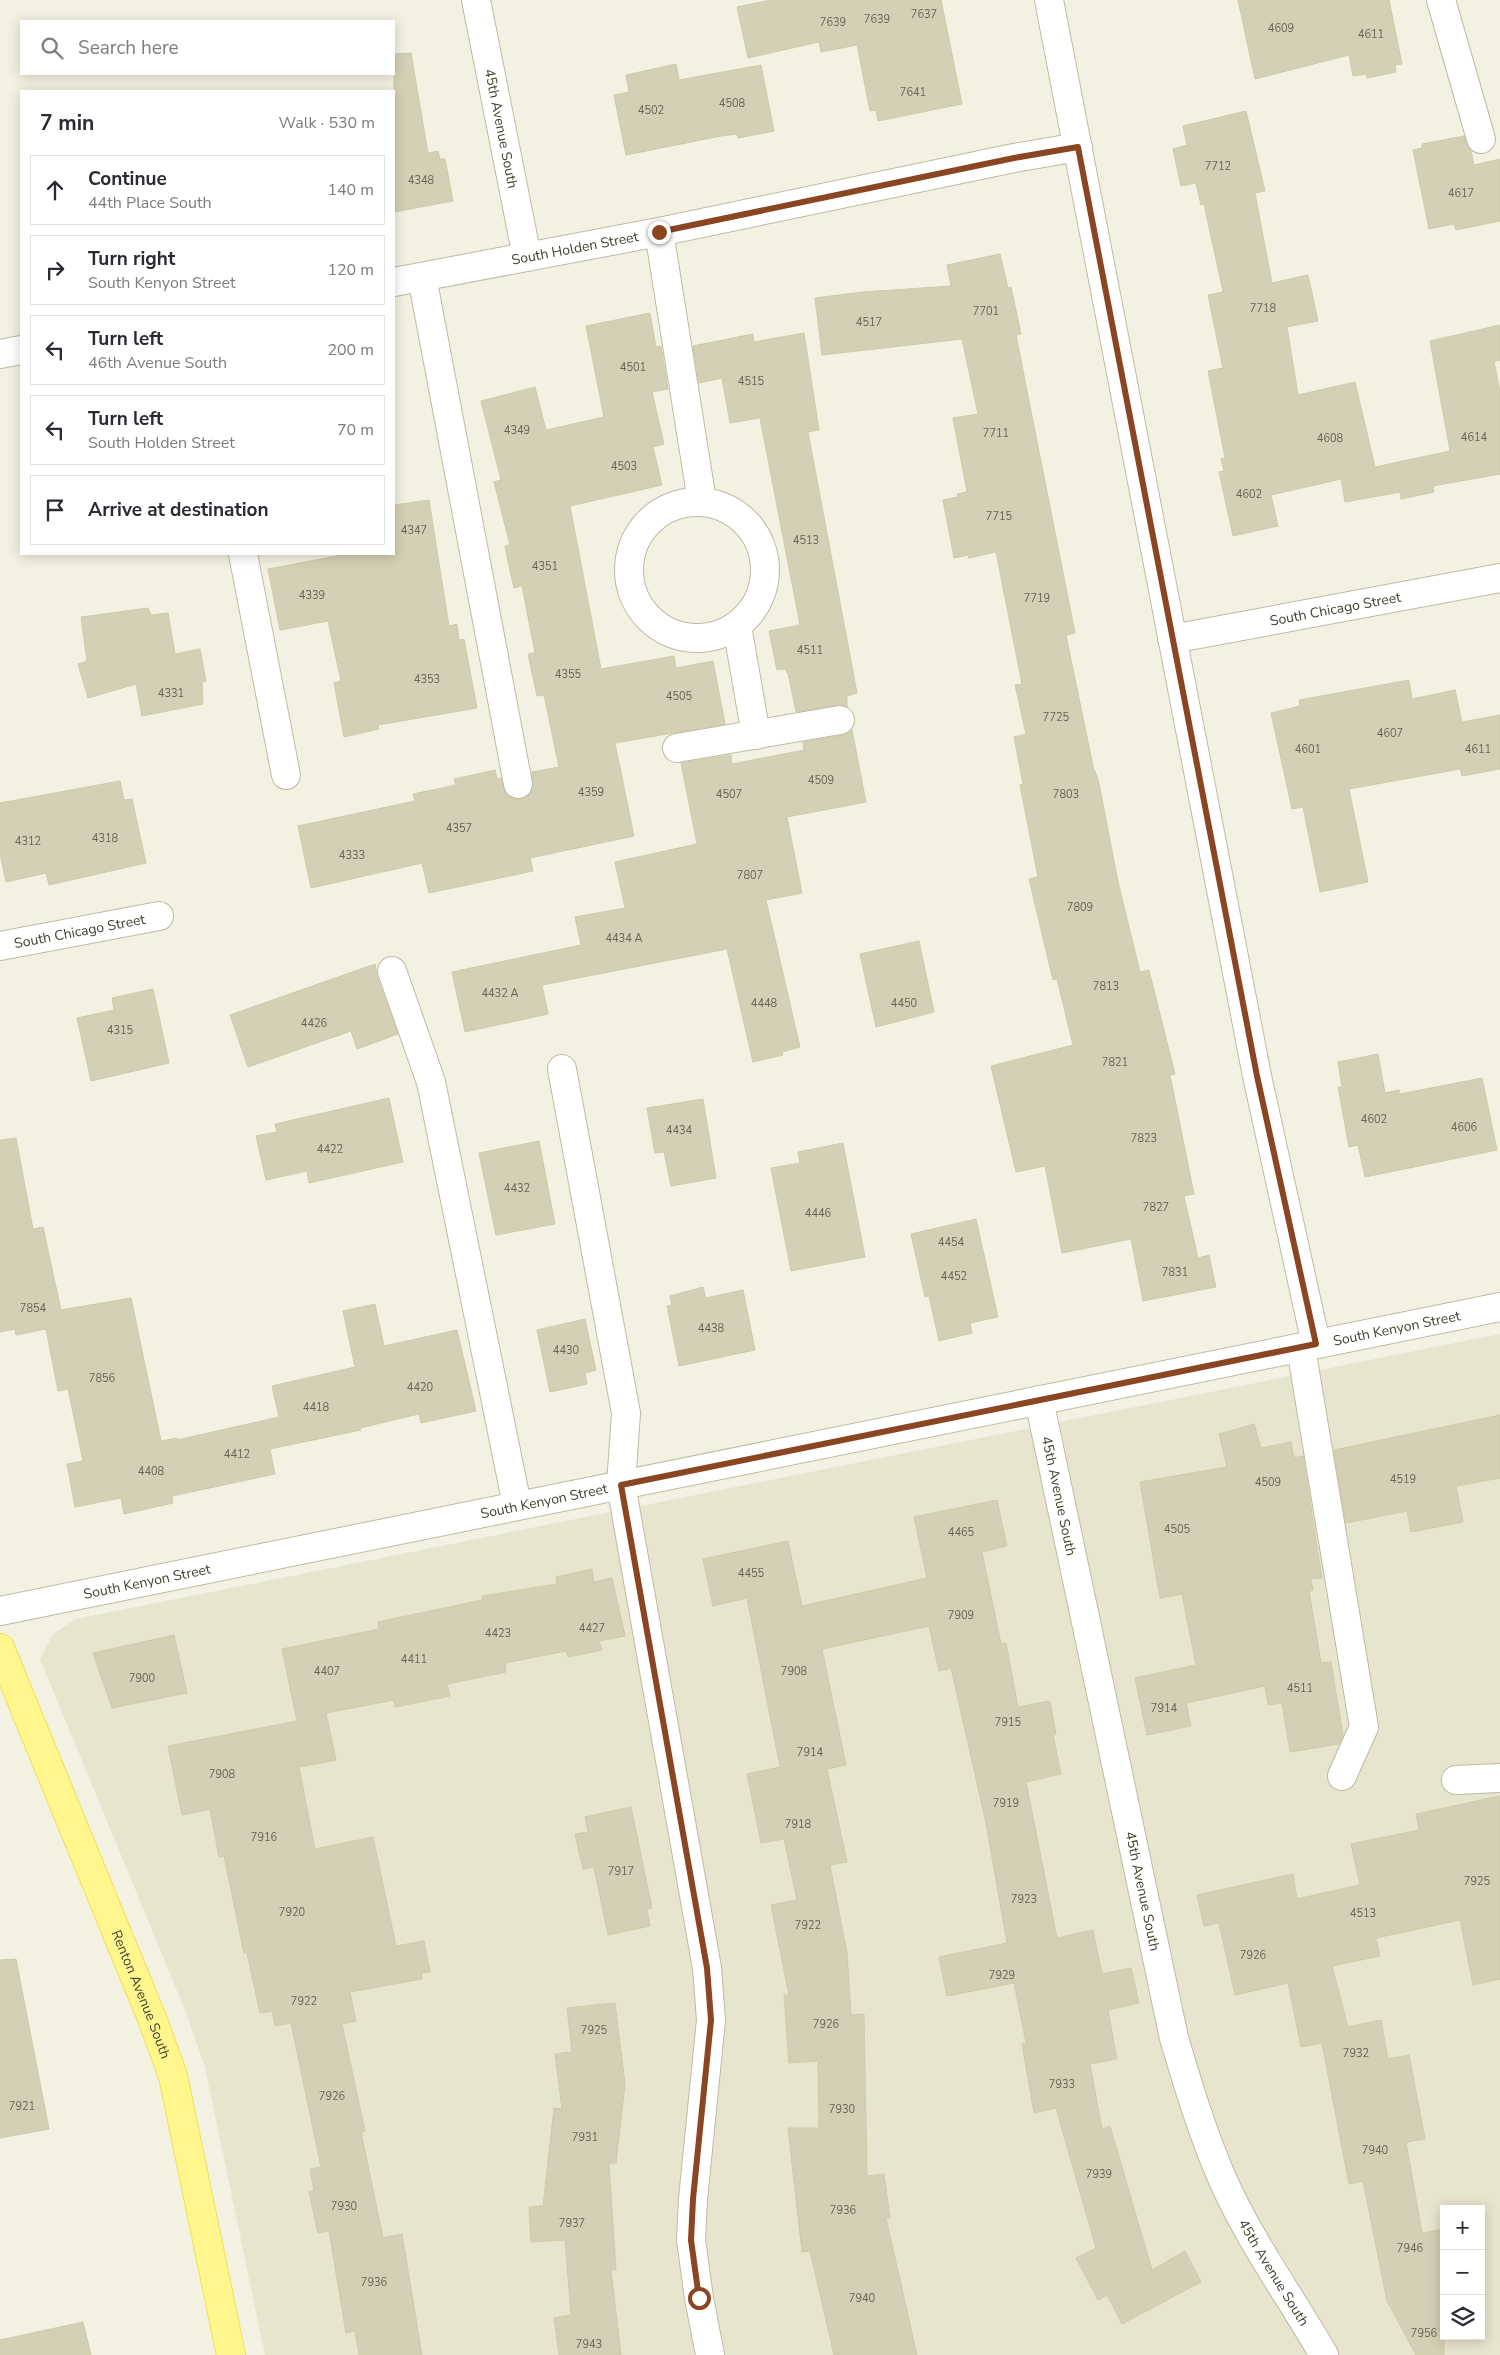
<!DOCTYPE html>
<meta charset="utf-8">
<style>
:root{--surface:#fff;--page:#f2f2f3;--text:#2b2b33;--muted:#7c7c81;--line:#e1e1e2}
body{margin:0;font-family:"Nunito Sans",sans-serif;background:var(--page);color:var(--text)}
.controls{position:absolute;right:15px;bottom:15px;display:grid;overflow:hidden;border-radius:0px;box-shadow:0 2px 12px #0003}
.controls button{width:45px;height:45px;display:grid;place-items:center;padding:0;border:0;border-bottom:1px solid var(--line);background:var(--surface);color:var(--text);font:25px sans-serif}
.stop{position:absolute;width:15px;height:15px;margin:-11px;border:4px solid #8a4521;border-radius:50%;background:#fff}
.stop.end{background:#8a4521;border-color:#fff;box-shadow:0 1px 5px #0008}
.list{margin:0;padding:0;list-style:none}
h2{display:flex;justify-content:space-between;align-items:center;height:65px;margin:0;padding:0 20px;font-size:21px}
h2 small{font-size:16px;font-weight:400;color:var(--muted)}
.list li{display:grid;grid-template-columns:32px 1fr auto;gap:15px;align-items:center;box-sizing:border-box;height:70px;margin:0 10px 10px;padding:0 10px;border:1px solid var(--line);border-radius:0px}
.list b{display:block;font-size:19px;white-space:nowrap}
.list p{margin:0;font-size:16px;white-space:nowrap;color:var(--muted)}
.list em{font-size:16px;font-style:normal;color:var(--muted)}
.icon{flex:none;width:28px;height:28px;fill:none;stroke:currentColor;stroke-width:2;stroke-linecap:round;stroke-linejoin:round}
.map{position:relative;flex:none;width:1500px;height:2355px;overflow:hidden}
.search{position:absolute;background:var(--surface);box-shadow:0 2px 12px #0003;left:20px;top:20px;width:375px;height:55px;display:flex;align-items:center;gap:12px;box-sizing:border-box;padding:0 18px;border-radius:0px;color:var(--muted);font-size:19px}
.panel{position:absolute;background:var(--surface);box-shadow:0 2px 12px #0003;left:20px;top:90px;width:375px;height:465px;border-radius:0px}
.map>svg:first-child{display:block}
.residential{fill:#e7e5ce;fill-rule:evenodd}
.building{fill:#d4d0b5;stroke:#d1caa8}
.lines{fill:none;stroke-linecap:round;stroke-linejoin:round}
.minor-casing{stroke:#bebba3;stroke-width:30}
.major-casing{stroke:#f0e252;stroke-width:30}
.minor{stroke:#fff;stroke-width:28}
.major{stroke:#fff78e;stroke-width:28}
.route{stroke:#8a4521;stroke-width:6}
.labels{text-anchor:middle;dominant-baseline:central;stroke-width:4.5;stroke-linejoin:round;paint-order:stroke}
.number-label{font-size:11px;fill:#686552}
.street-label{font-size:14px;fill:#444131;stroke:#fff}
</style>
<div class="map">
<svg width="1500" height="2355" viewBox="0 0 1500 2355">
<rect width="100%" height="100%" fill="#f3f1e1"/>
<path class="residential" d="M1500,1334V2355H265L205,2067L185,2010L40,1659L53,1634L76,1619ZM1444,2209H1481V2336H1444Z"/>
<g class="building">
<polygon points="771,0 941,0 962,104 878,121 876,110 870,111 857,45 821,52 819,42 748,58 737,7"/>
<polygon points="1238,0 1389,0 1402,64 1395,65 1396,72 1367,78 1366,74 1353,76 1349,55 1255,79"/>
<polygon points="411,53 428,153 438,151 440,159 445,159 453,201 394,212 394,54"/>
<polygon points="676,64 679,80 761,65 774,131 738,138 737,134 721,136 626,155 614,95 629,92 626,75"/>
<polygon points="1246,111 1265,191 1255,193 1272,283 1308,275 1318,321 1287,327 1298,395 1355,382 1375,467 1450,451 1430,341 1500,325 1500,360 1494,361 1500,392 1500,474 1433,486 1434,492 1401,499 1400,492 1345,502 1341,479 1271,495 1278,526 1233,536 1219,472 1224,471 1221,459 1225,458 1208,371 1223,368 1208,295 1223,292 1204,204 1201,205 1196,183 1181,186 1173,149 1187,145 1183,126"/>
<polygon points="1464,136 1471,151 1474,165 1500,159 1500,221 1456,230 1454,224 1429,229 1413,150 1422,148 1422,144"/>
<polygon points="1000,254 1008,288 1011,287 1021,334 1016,335 1075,633 1066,635 1094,771 1095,771 1099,783 1118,882 1140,972 1149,970 1175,1074 1170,1075 1194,1194 1184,1196 1198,1258 1209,1255 1216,1287 1143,1301 1131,1239 1062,1253 1045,1166 1016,1172 991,1066 1073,1045 1057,979 1053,980 1029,879 1038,877 1020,785 1023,784 1014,737 1026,734 1015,685 1022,684 996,552 969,558 968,555 954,558 943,500 958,497 957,494 967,492 953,418 978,414 962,339 822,355 815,298 863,292 951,286 947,265"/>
<polygon points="650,313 656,347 661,346 668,389 652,392 664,444 653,447 662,485 570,506 601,669 674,656 676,668 713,661 725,724 615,743 634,836 530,858 533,871 429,893 422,863 311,888 298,826 415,801 413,794 456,785 454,779 495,770 497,779 501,778 507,795 513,799 521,799 528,796 533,790 532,772 559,767 544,695 537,696 528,654 535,653 522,586 514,588 510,571 505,546 510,545 494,482 501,480 481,401 535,387 546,430 604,417 586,326"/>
<polygon points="804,333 819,430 808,432 857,693 847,696 847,707 837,705 796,712 788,673 787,673 786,669 777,670 769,631 800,625 760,418 730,423 722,378 699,383 693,346 753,334 754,342"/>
<polygon points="429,500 449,626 457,624 459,640 464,639 477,708 378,725 379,729 344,737 334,683 341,681 328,621 280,630 268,569 348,554 394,554 394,505"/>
<polygon points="148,608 151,615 168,613 175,654 200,649 206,681 202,682 203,704 142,716 136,684 88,698 78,664 87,661 81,617"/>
<polygon points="1409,680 1412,699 1455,690 1462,722 1500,715 1500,769 1462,776 1460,769 1349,789 1368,882 1320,892 1303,807 1292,809 1271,713 1300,706 1299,700"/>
<polygon points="852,730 866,802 787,817 802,893 766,900 800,1047 782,1052 783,1055 753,1062 727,949 542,985 548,1014 465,1032 452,972 581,945 575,917 625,908 615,862 697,844 681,763 731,755 732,764 804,750 803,742 843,735"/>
<polygon points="120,781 124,800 132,799 146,863 49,885 46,873 6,882 0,853 0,803"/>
<polygon points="919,941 934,1012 876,1027 860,954"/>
<polygon points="375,964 377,976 398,1034 357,1049 351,1031 248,1067 230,1015"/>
<polygon points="153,989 169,1063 91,1081 77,1018 114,1010 112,998"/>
<polygon points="1378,1054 1385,1093 1399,1090 1400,1094 1482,1078 1497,1150 1365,1177 1358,1145 1349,1147 1338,1087 1342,1087 1338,1062"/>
<polygon points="389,1098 403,1162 309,1183 307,1171 266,1180 256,1136 277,1132 275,1124"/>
<polygon points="703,1099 716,1178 671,1186 664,1152 655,1153 647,1108"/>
<polygon points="16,1138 33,1229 43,1227 61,1310 131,1298 161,1441 177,1438 177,1440 279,1417 272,1386 355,1367 343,1311 375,1304 384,1346 457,1330 476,1411 421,1423 419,1414 360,1428 361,1430 270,1449 275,1474 172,1496 173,1503 124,1514 121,1498 75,1507 67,1464 83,1461 68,1389 58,1391 46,1329 16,1335 15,1329 0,1332 0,1140"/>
<polygon points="539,1141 555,1224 496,1235 479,1153"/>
<polygon points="843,1143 865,1257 791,1271 771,1168 800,1163 798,1152"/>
<polygon points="976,1219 998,1317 970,1323 972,1333 939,1341 929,1296 925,1297 911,1234"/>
<polygon points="703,1287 706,1298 743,1290 755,1350 679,1366 667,1306 672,1305 670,1296"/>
<polygon points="585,1319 596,1370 585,1373 587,1384 550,1392 537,1330"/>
<polygon points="1500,1415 1500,1478 1456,1486 1463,1522 1411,1532 1407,1511 1346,1523 1334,1450"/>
<polygon points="1254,1424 1261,1448 1291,1442 1294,1458 1303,1456 1322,1578 1311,1579 1313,1590 1309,1591 1321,1663 1331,1662 1343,1735 1339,1744 1290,1752 1282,1703 1268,1705 1265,1686 1186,1703 1191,1726 1147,1735 1135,1678 1196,1665 1182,1594 1160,1598 1140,1482 1227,1467 1219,1434"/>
<polygon points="997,1500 1007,1546 982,1552 1001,1644 1006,1643 1018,1707 1050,1701 1056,1734 1053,1735 1061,1774 1026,1782 1057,1938 1093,1930 1102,1974 1131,1968 1139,2003 1108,2010 1117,2059 1090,2064 1102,2129 1110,2126 1152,2270 1185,2251 1201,2282 1122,2324 1107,2295 1098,2300 1076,2258 1096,2248 1056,2108 1034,2113 1022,2044 1026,2043 1014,1983 947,1996 939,1957 1007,1943 986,1823 951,1668 939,1671 929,1626 822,1649 846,1765 827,1769 847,1862 830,1865 847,1953 851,2015 864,2014 867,2176 884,2174 890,2218 886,2218 917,2355 834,2355 810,2251 802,2252 788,2128 819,2128 818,2061 789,2063 784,1995 789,1995 771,1905 797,1900 784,1839 761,1843 747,1774 780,1767 747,1598 713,1606 703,1559 788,1541 802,1606 927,1578 914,1517"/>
<polygon points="592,1569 594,1582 612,1578 625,1636 599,1641 602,1650 568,1657 566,1651 505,1663 506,1672 447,1684 450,1696 395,1707 394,1700 326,1713 336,1760 299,1767 315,1849 373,1837 396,1946 424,1941 430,1972 421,1973 422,1979 350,1992 356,2021 342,2024 365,2131 361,2132 383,2238 402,2234 422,2355 359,2355 355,2331 346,2333 329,2231 318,2233 309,2192 314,2191 310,2169 321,2167 291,2023 275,2026 272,2011 260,2013 247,1953 244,1953 224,1856 219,1857 210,1809 182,1815 168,1746 297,1721 282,1649 379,1629 378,1622 482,1600 482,1596 557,1584 556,1577"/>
<polygon points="174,1635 187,1693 112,1708 93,1653"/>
<polygon points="1500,1796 1500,1979 1473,1985 1460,1920 1376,1938 1380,1956 1332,1966 1348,2027 1381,2020 1388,2059 1409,2055 1425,2139 1406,2142 1422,2233 1444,2229 1444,2355 1416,2355 1387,2301 1363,2181 1349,2184 1322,2043 1301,2047 1288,1983 1235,1995 1219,1923 1204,1926 1197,1895 1293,1874 1297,1899 1360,1885 1351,1844 1419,1830 1416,1814"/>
<polygon points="631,1807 652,1908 647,1909 650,1926 608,1935 594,1867 583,1869 575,1834 588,1832 585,1817"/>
<polygon points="16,1959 49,2129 0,2138 0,1960"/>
<polygon points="615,2003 625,2084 616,2163 609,2163 616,2270 611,2270 621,2355 559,2355 554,2318 571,2315 565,2240 531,2242 529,2207 543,2206 554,2108 562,2109 555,2054 572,2052 567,2008"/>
<polygon points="83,2322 91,2355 0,2355 0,2340"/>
</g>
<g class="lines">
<defs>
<g id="minor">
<path id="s1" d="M476,0L527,257"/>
<polyline points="1049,0 1257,1076 1316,1344"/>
<polyline points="1441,0 1481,139"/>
<polyline points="659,232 702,501"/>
<polyline points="422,277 518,784"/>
<path id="s2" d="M394,282L659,232L1014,158L1078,147"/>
<polyline points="0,354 21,350"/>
<circle cx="697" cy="570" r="68"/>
<polyline points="243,554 286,775"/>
<polyline points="737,626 756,735"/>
<path id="s3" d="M1172,639L1500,578"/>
<polyline points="677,748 840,720"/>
<path id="s4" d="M0,946L159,916"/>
<polyline points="392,971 431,1082 517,1505"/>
<polyline points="562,1069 626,1413 621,1485 707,1968 711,2020 693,2199 691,2240 699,2298 710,2355"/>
<polyline points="1301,1348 1364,1727 1342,1776"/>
<path id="s5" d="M1039,1400L1174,2038C1188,2085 1202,2132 1222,2178C1249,2240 1290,2296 1324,2355"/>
<path id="s6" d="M0,1611L1500,1307"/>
<polyline points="1456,1780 1500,1778"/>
</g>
<g id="major">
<path id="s7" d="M0,1648L153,2021L173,2076L231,2355"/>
</g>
</defs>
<use href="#minor" class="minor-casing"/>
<use href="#major" class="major-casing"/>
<use href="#minor" class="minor"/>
<use href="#major" class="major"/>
</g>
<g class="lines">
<polyline class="route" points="659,232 1014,158 1078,147 1257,1076 1316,1344 621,1485 707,1968 711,2020 693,2199 691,2240 699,2298"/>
</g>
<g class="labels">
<g class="number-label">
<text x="924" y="14">7637</text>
<text x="877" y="19">7639</text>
<text x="833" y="22">7639</text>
<text x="1281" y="28">4609</text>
<text x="1371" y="34">4611</text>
<text x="913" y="92">7641</text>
<text x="732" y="103">4508</text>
<text x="651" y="110">4502</text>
<text x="1218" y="166">7712</text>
<text x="421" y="180">4348</text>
<text x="1461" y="193">4617</text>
<text x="1263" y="308">7718</text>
<text x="986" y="311">7701</text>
<text x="869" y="322">4517</text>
<text x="633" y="367">4501</text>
<text x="751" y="381">4515</text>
<text x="517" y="430">4349</text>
<text x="996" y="433">7711</text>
<text x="1474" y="437">4614</text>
<text x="1330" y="438">4608</text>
<text x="624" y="466">4503</text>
<text x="1249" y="494">4602</text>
<text x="999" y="516">7715</text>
<text x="414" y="530">4347</text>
<text x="806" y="540">4513</text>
<text x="545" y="566">4351</text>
<text x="312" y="595">4339</text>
<text x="1037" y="598">7719</text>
<text x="810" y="650">4511</text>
<text x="568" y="674">4355</text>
<text x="427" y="679">4353</text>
<text x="171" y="693">4331</text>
<text x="679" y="696">4505</text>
<text x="1056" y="717">7725</text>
<text x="1390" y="733">4607</text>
<text x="1308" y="749">4601</text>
<text x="1478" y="749">4611</text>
<text x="821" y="780">4509</text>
<text x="591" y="792">4359</text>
<text x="729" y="794">4507</text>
<text x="1066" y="794">7803</text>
<text x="459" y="828">4357</text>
<text x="105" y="838">4318</text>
<text x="28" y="841">4312</text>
<text x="352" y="855">4333</text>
<text x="750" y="875">7807</text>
<text x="1080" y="907">7809</text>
<text x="624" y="938">4434 A</text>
<text x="1106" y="986">7813</text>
<text x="500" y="993">4432 A</text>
<text x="764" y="1003">4448</text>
<text x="904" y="1003">4450</text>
<text x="314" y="1023">4426</text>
<text x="120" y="1030">4315</text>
<text x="1115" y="1062">7821</text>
<text x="1374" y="1119">4602</text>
<text x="1464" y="1127">4606</text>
<text x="679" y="1130">4434</text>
<text x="1144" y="1138">7823</text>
<text x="330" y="1149">4422</text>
<text x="517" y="1188">4432</text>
<text x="1156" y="1207">7827</text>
<text x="818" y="1213">4446</text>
<text x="951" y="1242">4454</text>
<text x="1175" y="1272">7831</text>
<text x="954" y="1276">4452</text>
<text x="33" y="1308">7854</text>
<text x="711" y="1328">4438</text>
<text x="566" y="1350">4430</text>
<text x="102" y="1378">7856</text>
<text x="420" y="1387">4420</text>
<text x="316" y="1407">4418</text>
<text x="237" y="1454">4412</text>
<text x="151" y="1471">4408</text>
<text x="1403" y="1479">4519</text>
<text x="1268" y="1482">4509</text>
<text x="1177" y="1529">4505</text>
<text x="961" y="1532">4465</text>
<text x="751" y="1573">4455</text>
<text x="961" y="1615">7909</text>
<text x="592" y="1628">4427</text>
<text x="498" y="1633">4423</text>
<text x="414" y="1659">4411</text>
<text x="327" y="1671">4407</text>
<text x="794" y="1671">7908</text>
<text x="142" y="1678">7900</text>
<text x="1300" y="1688">4511</text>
<text x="1164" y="1708">7914</text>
<text x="1008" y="1722">7915</text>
<text x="810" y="1752">7914</text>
<text x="222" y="1774">7908</text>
<text x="1006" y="1803">7919</text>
<text x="798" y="1824">7918</text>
<text x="264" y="1837">7916</text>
<text x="621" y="1871">7917</text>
<text x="1477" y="1881">7925</text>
<text x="1024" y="1899">7923</text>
<text x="292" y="1912">7920</text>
<text x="1363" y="1913">4513</text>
<text x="808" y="1925">7922</text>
<text x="1253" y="1955">7926</text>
<text x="1002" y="1975">7929</text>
<text x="304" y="2001">7922</text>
<text x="826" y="2024">7926</text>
<text x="594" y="2030">7925</text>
<text x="1356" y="2053">7932</text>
<text x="1062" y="2084">7933</text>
<text x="332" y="2096">7926</text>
<text x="22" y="2106">7921</text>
<text x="842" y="2109">7930</text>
<text x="585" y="2137">7931</text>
<text x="1375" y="2150">7940</text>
<text x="1099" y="2174">7939</text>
<text x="344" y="2206">7930</text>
<text x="843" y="2210">7936</text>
<text x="572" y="2223">7937</text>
<text x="1410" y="2248">7946</text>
<text x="374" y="2282">7936</text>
<text x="862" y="2298">7940</text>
<text x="1424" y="2333">7956</text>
<text x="589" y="2344">7943</text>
</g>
<g class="street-label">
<text stroke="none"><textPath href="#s1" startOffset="131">45th Avenue South</textPath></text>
<text stroke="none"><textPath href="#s2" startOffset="184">South Holden Street</textPath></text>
<text stroke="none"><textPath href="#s3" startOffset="166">South Chicago Street</textPath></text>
<text stroke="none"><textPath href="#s4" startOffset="81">South Chicago Street</textPath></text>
<text stroke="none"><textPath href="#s6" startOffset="1425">South Kenyon Street</textPath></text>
<text stroke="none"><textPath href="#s5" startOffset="98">45th Avenue South</textPath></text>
<text stroke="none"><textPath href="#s6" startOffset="555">South Kenyon Street</textPath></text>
<text stroke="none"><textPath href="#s6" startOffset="150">South Kenyon Street</textPath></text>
<text stroke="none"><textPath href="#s5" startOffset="502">45th Avenue South</textPath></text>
<text stroke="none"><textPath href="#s7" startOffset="374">Renton Avenue South</textPath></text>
<text stroke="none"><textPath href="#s5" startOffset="908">45th Avenue South</textPath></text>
</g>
</g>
</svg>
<div class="controls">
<button>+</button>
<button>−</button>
<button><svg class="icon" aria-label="layers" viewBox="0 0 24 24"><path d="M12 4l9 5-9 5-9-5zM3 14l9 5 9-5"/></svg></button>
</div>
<div class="stop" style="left:699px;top:2298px"></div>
<div class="stop end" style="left:659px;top:232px"></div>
<div class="search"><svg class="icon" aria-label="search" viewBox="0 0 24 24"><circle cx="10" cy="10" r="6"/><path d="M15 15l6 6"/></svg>Search here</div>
<section class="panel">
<h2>7 min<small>Walk · 530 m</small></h2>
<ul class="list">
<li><svg class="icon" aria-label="ahead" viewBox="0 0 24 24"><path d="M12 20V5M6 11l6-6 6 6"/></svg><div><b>Continue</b><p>44th Place South</p></div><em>140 m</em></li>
<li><svg class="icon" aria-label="right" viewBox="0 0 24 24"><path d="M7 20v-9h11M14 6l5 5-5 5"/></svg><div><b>Turn right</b><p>South Kenyon Street</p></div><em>120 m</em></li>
<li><svg class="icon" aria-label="left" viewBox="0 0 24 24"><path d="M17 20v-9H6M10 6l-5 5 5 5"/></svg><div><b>Turn left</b><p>46th Avenue South</p></div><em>200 m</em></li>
<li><svg class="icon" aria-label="left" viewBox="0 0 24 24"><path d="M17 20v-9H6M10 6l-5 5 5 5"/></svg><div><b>Turn left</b><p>South Holden Street</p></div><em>70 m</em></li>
<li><svg class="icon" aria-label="arrive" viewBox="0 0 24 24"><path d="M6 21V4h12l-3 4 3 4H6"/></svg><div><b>Arrive at destination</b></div></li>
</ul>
</section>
</div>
